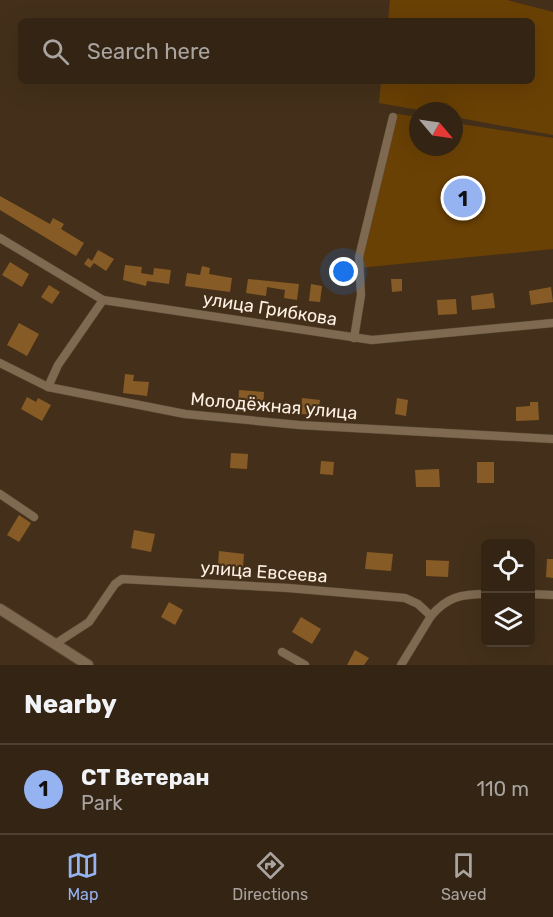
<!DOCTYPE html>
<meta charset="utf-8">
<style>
:root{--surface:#332414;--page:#3b2c1d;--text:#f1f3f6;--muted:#a9a4a0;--line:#4e4134;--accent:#95b2f1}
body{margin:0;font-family:Rubik,sans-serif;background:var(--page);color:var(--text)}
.controls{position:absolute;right:18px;bottom:18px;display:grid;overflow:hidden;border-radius:9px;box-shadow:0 6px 24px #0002}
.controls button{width:54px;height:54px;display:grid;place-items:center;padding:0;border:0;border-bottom:2px solid var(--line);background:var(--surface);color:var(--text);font:30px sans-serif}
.compass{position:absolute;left:409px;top:102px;width:54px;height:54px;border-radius:50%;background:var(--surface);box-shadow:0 6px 24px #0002;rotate:119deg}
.you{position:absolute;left:344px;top:272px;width:21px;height:21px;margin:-15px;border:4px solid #fff;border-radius:50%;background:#1a73e8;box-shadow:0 0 0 9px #1a73e833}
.badge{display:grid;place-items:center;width:39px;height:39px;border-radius:50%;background:var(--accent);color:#111;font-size:20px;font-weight:700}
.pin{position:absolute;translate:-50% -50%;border:3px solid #fff;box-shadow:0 2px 6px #0006}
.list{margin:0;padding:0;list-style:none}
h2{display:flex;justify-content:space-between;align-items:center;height:78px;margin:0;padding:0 24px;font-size:26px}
h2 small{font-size:20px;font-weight:400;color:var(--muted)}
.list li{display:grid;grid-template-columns:39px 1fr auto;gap:18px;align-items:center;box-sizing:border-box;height:90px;padding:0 24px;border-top:2px solid var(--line)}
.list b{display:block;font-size:22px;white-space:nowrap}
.list p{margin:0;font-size:20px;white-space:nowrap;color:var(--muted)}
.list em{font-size:20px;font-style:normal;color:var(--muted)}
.icon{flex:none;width:33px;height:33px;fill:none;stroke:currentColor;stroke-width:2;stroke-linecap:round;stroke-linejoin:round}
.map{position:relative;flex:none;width:553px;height:665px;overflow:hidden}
.search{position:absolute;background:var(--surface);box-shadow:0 6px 24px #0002;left:18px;right:18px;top:18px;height:66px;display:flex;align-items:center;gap:15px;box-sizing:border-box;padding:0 21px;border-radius:9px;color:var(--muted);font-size:22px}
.sheet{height:168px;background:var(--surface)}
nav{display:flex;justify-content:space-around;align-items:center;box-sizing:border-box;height:84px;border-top:2px solid var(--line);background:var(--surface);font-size:16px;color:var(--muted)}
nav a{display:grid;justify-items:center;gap:3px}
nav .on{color:var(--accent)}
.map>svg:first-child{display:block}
.green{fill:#6a4105}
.building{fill:#875b25}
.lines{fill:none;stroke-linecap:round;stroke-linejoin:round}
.street-casing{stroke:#5d4c38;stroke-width:9}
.secondary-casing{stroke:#5d4c38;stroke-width:12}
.street{stroke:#7f6951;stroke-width:8}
.secondary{stroke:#7f6951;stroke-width:10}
.labels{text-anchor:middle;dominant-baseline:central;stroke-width:4.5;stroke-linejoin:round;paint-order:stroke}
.street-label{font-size:18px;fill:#fdf0e3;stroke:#44301a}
</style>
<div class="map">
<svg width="553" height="665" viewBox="0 0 553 665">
<rect width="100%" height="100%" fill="#44301a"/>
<g class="green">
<polygon points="390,0 507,0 553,12 553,135 454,117 454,111 424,111 379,103 381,81 532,81 532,21 388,21"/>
<polygon points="391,113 418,117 418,147 454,147 454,123 553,138 553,249 358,268"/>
</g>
<g class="building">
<polygon points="0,196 50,224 53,218 64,224 61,229 84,243 76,256 0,210"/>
<polygon points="98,250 114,259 106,271 94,263 90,268 84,264 88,258 92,261"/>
<polygon points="10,262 29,274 22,287 2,275"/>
<polygon points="125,265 142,267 141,273 153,275 154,268 171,270 169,284 147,281 146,286 123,280"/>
<polygon points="202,266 210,268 209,274 232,278 230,292 185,286 187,273 200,275"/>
<polygon points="248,279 299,284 297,300 284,298 285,290 267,287 266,296 246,293"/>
<polygon points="391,279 402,279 402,291 392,292"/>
<polygon points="311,284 322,286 320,302 309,301"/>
<polygon points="49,285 60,292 52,304 41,297"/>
<polygon points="551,287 553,302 531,305 529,291"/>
<polygon points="493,293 495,308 472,310 471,296"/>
<polygon points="456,299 457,314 438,315 437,300"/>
<polygon points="19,323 39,334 27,356 7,345"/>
<polygon points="125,374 134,375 133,381 149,382 147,396 123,393"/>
<polygon points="239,390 264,392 263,409 238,407"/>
<polygon points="27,397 36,402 38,398 51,405 42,421 21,409"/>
<polygon points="302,398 320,400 318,415 301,414"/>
<polygon points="397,398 408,400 406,416 395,414"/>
<polygon points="530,402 538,402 539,420 516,421 516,407 530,406"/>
<polygon points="231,453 248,454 247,469 230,468"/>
<polygon points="321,461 334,462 333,475 320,474"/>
<rect x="477" y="462" width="17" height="21"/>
<polygon points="439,469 440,487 416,487 415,470"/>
<polygon points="19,515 31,523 19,542 7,535"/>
<polygon points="134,530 155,534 151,552 131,548"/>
<polygon points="219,551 244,554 243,568 218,565"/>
<polygon points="367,552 393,554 391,571 365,569"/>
<polygon points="547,559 553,559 553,578 546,577"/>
<polygon points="426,560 449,561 448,577 426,576"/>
<polygon points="169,602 183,610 175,625 161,617"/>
<polygon points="301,617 321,629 312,644 292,632"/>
<polygon points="355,650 369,658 364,665 347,665"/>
</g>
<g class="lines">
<defs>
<g id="street">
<polyline points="0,238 103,300 372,340 553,323"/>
<polyline points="354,338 361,295 359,257 393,117"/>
<polyline points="0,363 48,387 185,414 299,425 553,439"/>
<polyline points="48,387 58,365 103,300"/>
<polyline points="0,494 34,517"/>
<polyline points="530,594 553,595"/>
<path d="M55,644L89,622L115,584L122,579L288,588L405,598L418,604L431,616C447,597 461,594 486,594"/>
<polyline points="282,652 305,665"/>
<polyline points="401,665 431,616"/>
</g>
<polyline id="secondary" points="0,609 88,665"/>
</defs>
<use href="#street" class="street-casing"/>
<use href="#secondary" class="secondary-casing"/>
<use href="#street" class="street"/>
<use href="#secondary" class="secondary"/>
</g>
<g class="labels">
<g class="street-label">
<text transform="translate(270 309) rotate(9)">улица Грибкова</text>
<text transform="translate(274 406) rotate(5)">Молодёжная улица</text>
<text transform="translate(264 572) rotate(4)">улица Евсеева</text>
</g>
</g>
</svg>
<div class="controls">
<button><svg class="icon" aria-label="locate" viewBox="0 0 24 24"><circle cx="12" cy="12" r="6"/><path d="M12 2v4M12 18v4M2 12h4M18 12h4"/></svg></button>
<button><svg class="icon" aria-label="layers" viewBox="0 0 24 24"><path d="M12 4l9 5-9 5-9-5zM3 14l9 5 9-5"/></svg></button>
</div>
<svg class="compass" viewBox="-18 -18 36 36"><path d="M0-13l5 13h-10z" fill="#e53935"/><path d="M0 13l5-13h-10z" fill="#a9a4a0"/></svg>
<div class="you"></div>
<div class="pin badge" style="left:463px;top:198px">1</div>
<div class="search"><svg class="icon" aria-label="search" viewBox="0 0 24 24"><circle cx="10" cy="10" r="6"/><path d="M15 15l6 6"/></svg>Search here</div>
</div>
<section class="sheet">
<h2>Nearby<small></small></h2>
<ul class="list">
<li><span class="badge">1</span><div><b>СТ Ветеран</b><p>Park</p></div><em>110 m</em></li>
</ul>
</section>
<nav>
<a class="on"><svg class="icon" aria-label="map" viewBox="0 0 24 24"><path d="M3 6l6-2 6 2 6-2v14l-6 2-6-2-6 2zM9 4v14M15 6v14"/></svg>Map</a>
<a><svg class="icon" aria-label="directions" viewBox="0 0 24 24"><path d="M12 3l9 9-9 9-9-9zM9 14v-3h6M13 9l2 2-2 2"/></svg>Directions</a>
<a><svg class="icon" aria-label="saved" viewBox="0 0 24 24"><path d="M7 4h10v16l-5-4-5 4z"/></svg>Saved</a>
</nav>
